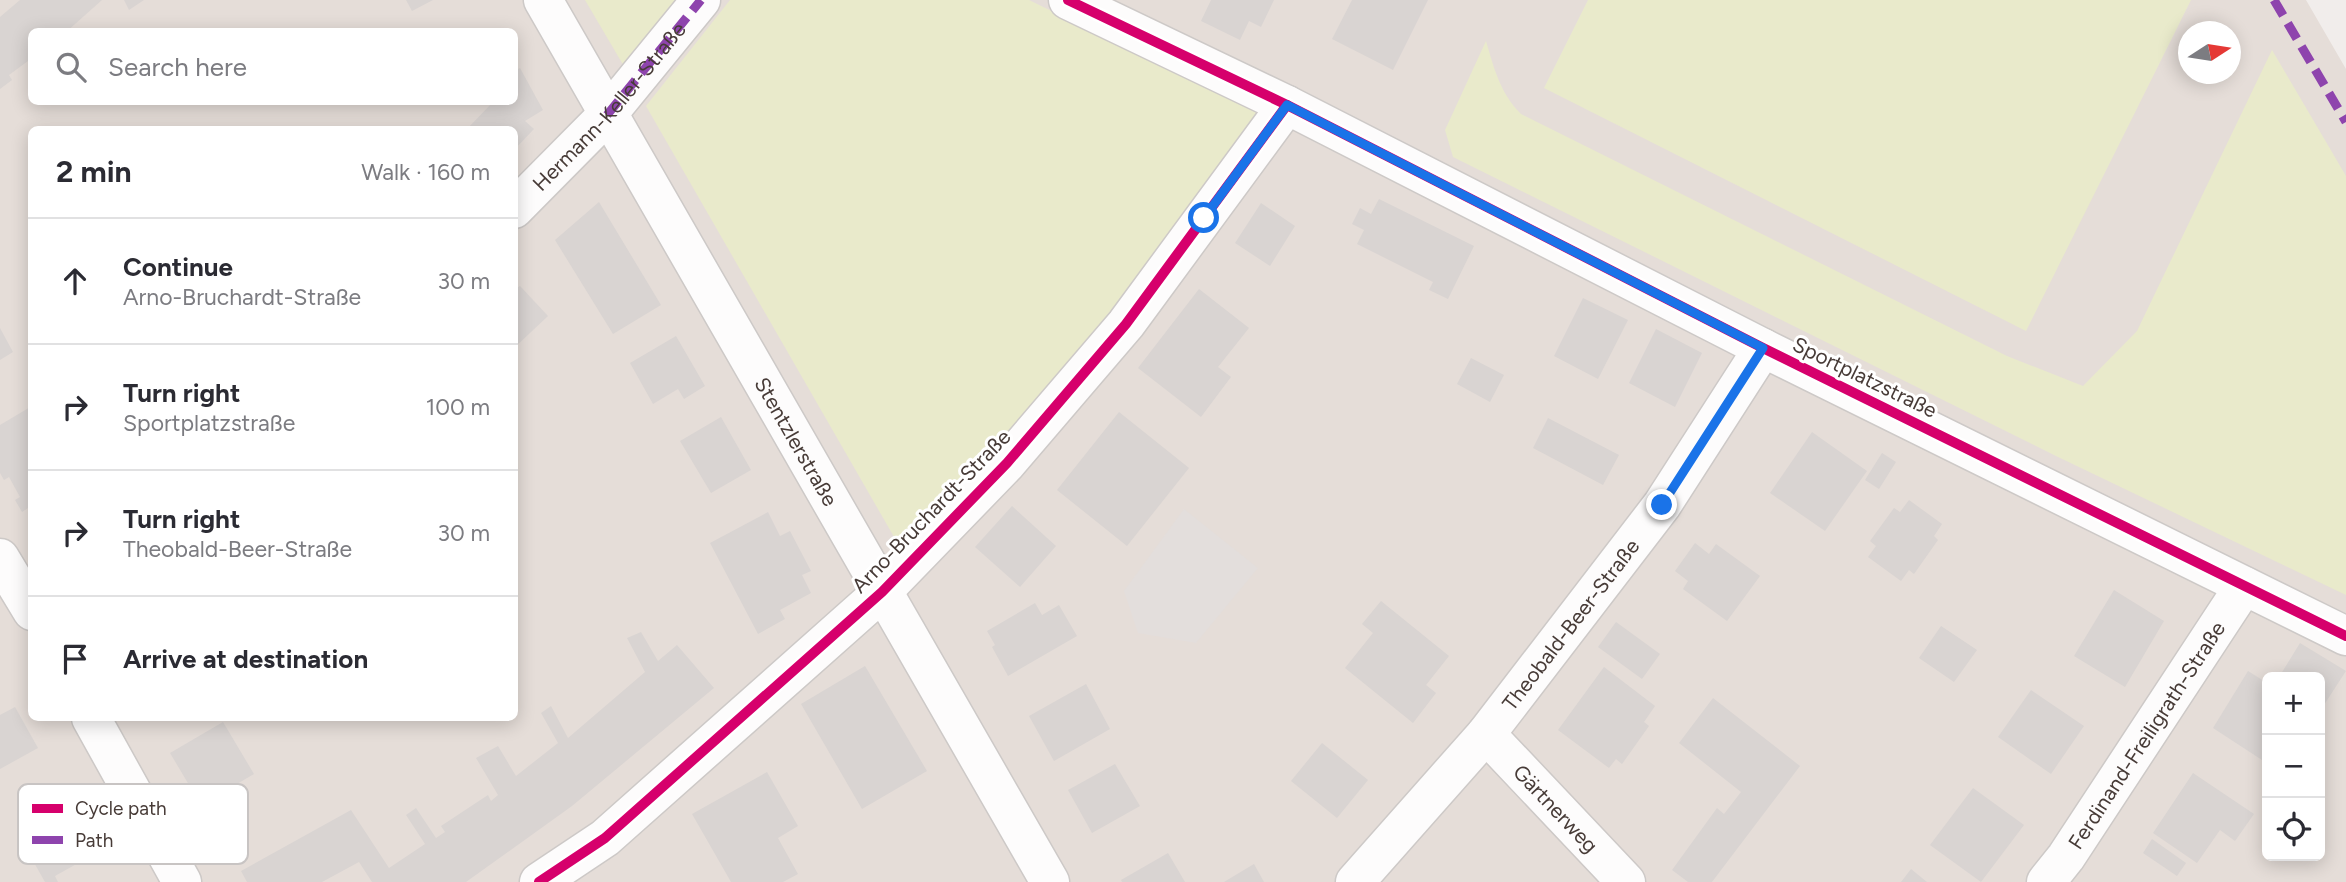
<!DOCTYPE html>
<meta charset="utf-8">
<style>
:root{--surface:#fff;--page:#f2f2f3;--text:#2b2b33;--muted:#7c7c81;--line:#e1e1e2}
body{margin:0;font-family:Figtree,sans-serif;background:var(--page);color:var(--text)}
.controls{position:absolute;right:21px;bottom:21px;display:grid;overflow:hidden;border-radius:10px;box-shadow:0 4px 18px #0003}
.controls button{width:63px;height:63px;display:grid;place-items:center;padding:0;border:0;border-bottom:2px solid var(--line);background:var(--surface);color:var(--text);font:35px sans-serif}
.compass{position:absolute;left:2178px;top:21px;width:63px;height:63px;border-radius:50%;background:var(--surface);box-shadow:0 4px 18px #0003;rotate:78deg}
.stop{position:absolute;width:21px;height:21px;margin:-16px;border:5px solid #1a73e8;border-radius:50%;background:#fff}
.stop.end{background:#1a73e8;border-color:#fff;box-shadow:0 2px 7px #0008}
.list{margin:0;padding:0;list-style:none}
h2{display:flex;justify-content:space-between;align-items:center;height:91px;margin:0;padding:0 28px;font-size:30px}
h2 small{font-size:23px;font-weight:400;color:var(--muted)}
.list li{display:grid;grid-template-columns:46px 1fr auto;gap:21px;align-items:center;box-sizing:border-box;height:126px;padding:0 28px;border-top:2px solid var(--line)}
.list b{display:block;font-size:26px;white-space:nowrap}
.list p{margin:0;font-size:23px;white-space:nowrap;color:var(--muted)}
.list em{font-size:23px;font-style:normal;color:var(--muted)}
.icon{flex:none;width:38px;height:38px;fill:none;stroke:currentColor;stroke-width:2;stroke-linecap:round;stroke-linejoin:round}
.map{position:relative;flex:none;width:2346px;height:882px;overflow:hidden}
.search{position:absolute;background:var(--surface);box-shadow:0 4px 18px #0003;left:28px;top:28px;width:490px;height:77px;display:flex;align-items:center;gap:18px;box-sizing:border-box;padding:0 24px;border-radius:10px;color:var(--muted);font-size:26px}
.panel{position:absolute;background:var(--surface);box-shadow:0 4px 18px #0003;left:28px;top:126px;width:490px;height:595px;border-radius:10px}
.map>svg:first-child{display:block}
.residential{fill:#e5ddd8;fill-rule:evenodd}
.green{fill:#e9eacb}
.parking{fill:#e3dedc}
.building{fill:#d9d4d2}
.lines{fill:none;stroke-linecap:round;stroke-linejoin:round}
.minor-casing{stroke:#cdc9c7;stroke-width:41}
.minor{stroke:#fdfcfc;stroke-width:38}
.quiet{stroke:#8e44ad;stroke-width:9;stroke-dasharray:18 9;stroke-linecap:butt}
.cycleway-casing{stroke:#fff;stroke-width:15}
.cycleway{stroke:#d6006c;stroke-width:10}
.route{stroke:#1a73e8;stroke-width:9}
.labels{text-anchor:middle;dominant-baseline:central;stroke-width:6;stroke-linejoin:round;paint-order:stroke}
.street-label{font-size:21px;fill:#473b37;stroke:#fff}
.key{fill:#fff;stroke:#c8c4c3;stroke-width:2}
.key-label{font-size:19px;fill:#473b37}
</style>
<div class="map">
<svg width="2346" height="882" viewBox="0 0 2346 882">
<rect width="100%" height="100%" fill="#f1edeb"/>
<path class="residential" d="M0,0H2306L2346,69V882H0ZM32,32H514V102H32ZM2188,32H2230V74H2188ZM32,130H514V718H32ZM2267,677H2320V856H2267Z"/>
<g class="green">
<polygon points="585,0 679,0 625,68"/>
<polygon points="730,0 1029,0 1266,116 1097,344 901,549 646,106"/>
<polygon points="1588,0 2191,0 2026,331 1544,88"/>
<path d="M1486,41C1494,68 1500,93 1521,114L2007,356L2083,386L2137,331L2272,50L2346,176V595L2056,456L1453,157L1445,130Z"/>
</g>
<polygon class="parking" points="1184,509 1258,568 1196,643 1138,633 1124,591"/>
<g class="building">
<polygon points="20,0 102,0 66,32 32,32 32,58 9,75 12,80 0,89 0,17"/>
<polygon points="124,0 144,0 129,10"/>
<polygon points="406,0 433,0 412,11"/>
<polygon points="1211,0 1274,0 1261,27 1249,21 1240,40 1201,21"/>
<polygon points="1352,0 1428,0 1393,70 1332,39"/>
<polygon points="520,68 543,110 525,121 534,129 514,150 514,130 466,130 493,102 514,102 514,71"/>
<polygon points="1379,199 1474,246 1448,299 1429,290 1433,282 1357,244 1364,230 1352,224 1360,208 1371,214"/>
<polygon points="599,202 661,305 613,334 555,240"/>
<polygon points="1261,203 1295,226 1270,266 1235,243"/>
<polygon points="520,286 548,316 514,348 514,290"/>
<polygon points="1199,289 1249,328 1218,367 1231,377 1201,417 1138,368"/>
<polygon points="1583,298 1628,320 1598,379 1554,356"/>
<polygon points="0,328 13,352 0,360"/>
<polygon points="1656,329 1702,353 1675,407 1629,383"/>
<polygon points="676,336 705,386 684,399 678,389 653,404 630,363"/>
<polygon points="1471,358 1504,375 1490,402 1457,384"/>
<polygon points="32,406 32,514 28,508 22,512 15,500 20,497 9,477 4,480 0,473 0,425"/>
<polygon points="1119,412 1189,468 1127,546 1057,490"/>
<polygon points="721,417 751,470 711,493 680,441"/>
<polygon points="1548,418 1619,455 1603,485 1533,448"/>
<polygon points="1812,432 1867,471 1825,531 1770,493"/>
<polygon points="1882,453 1896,462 1879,489 1865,480"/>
<polygon points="1909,500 1942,524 1934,536 1938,540 1914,574 1909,570 1901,581 1868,557 1876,546 1870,541 1894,508 1900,512"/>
<polygon points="1012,506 1056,546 1020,587 975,547"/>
<polygon points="768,512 780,536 790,531 811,571 802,575 811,593 780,610 785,619 758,634 710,543"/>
<polygon points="1695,543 1709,554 1716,544 1760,576 1727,621 1683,589 1688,581 1675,571"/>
<polygon points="2114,590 2164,621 2125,687 2074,656"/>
<polygon points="1381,601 1449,656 1426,685 1436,693 1413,723 1345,668 1373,633 1362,624"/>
<polygon points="1035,603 1042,615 1059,605 1077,636 1008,676 992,647 995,645 987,631"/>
<polygon points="1616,622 1660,654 1642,679 1598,647"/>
<polygon points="1941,626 1977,650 1954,682 1919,658"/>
<polygon points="641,632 658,661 677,645 714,688 572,806 466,882 372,882 359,862 322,882 247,882 241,871 351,810 389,868 425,844 406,815 416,808 436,838 445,832 441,826 488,795 491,801 498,795 476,758 498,746 516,776 558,743 541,713 551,706 568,738 645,672 627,638"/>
<polygon points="2300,643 2346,671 2322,708 2320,707 2320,677 2279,677"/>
<polygon points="865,666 927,771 862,809 801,704"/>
<polygon points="1604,667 1655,706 1644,722 1649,726 1622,764 1616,759 1609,768 1558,730"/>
<polygon points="2248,671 2267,683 2267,752 2262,760 2213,728"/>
<polygon points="1086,684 1110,729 1054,761 1029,716"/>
<polygon points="2031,690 2084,726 2051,774 1998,737"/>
<polygon points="1713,698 1800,766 1712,882 1688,882 1672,870 1717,808 1724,814 1741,792 1679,743"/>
<polygon points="15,707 38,748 0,769 0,715"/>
<polygon points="223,722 254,774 201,805 170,753"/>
<polygon points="1322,743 1368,780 1337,818 1291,781"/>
<polygon points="1115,764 1140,806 1092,833 1068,790"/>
<polygon points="767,772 798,826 778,838 798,874 783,882 731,882 692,814"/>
<polygon points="2193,773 2254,814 2235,841 2220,830 2197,863 2153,833"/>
<polygon points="1973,788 2024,825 1981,882 1930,845"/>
<polygon points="65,810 79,834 86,830 98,852 55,876 58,882 45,882 19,836"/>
<polygon points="2152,839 2186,863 2177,876 2143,853"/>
<polygon points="1168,853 1185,882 1122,882 1121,880"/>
<polygon points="1254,864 1264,882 1224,882"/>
<polygon points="1911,869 1927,882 1901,882"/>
</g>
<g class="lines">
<defs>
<g id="minor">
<path id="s1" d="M543,0L1050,882"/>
<polyline points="1068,0 1287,105 1763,348 2346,636"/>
<path id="s2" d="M514,209L607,115L701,0"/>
<polyline points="0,558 32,611"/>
<polyline points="91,718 182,882"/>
<path id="s3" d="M1486,734L1626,882"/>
<polyline points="539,882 605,838 882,592 1007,463 1126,324 1287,105"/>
<path id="s4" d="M1355,882L1486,734L1662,505L1763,348"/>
<path id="s5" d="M2046,882L2066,857L2244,586"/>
</g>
</defs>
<use href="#minor" class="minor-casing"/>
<use href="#minor" class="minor"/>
<g class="quiet">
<polyline points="2274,0 2346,122"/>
<polyline points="607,115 701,0"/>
</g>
<defs>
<g id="cycleway">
<polyline points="1068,0 1287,105 1763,348 2346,636"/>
<polyline points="539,882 605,838 882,592 1007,463 1126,324 1287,105"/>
</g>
</defs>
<use href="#cycleway" class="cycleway-casing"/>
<use href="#cycleway" class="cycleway"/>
</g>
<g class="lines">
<polyline class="route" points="1204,218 1287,105 1763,348 1662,505"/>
</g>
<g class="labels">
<g class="street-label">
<text stroke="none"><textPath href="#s2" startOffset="140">Hermann-Keller-Straße</textPath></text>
<text transform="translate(1865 377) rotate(26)">Sportplatzstraße</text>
<text stroke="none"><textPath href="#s1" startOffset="509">Stentzlerstraße</textPath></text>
<text transform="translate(931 511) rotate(-46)">Arno-Bruchardt-Straße</text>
<text stroke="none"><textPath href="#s4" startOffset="336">Theobald-Beer-Straße</textPath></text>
<text stroke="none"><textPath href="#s5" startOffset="178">Ferdinand-Freiligrath-Straße</textPath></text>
<text stroke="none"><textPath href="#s3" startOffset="102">Gärtnerweg</textPath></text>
</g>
</g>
<rect x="18" y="784" width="230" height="80" rx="10" class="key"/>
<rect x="32" y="804" width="31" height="9" fill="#d6006c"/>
<rect x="32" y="836" width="31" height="8" fill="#8e44ad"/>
<g class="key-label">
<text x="75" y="815">Cycle path</text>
<text x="75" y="847">Path</text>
</g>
</svg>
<div class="controls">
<button>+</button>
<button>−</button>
<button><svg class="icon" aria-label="locate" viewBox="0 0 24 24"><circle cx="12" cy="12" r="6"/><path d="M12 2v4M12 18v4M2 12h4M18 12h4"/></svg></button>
</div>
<svg class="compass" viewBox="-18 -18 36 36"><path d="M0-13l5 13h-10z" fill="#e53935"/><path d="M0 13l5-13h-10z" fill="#7c7c81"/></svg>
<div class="stop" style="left:1204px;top:218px"></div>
<div class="stop end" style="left:1662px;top:505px"></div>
<div class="search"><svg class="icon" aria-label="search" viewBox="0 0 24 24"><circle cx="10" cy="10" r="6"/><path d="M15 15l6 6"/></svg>Search here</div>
<section class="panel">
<h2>2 min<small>Walk · 160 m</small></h2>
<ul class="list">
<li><svg class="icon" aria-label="ahead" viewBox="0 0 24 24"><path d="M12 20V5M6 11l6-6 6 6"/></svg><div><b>Continue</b><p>Arno-Bruchardt-Straße</p></div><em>30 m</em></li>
<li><svg class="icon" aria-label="right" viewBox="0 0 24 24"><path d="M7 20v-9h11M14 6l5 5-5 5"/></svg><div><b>Turn right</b><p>Sportplatzstraße</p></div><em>100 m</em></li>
<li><svg class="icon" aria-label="right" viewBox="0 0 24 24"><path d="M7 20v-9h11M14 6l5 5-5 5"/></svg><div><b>Turn right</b><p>Theobald-Beer-Straße</p></div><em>30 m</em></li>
<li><svg class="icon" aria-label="arrive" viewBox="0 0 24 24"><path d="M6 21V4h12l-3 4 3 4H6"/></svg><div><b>Arrive at destination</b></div></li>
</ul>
</section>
</div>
